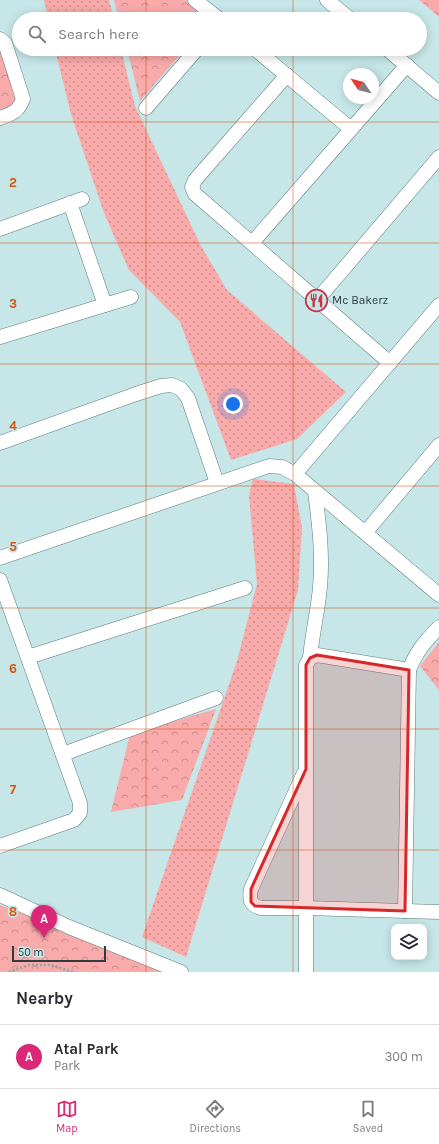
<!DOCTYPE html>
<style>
:root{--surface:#fff;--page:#f7f7f7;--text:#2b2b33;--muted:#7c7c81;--line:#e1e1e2;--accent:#db2777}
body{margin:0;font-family:Karla,sans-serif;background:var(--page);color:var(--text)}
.controls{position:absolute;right:12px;bottom:12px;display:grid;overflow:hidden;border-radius:8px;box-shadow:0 2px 10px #0003}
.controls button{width:36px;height:36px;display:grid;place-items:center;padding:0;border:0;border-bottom:1px solid var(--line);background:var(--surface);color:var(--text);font:20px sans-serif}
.compass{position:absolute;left:343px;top:68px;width:36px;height:36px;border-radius:50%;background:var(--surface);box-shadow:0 2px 10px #0003;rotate:305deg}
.scale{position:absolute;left:12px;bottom:10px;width:94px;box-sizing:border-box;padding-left:4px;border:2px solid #2f3b3c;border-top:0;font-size:11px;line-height:14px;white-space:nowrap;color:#2f3b3c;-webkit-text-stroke:3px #c6e6e8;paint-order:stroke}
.you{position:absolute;left:233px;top:404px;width:14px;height:14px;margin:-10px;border:3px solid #fff;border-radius:50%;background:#1a73e8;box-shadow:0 0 0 6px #1a73e833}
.badge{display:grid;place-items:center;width:26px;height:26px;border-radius:50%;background:var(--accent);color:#fff;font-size:13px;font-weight:700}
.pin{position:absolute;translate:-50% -33px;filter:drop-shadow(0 1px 2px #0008)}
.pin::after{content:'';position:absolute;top:21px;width:14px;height:12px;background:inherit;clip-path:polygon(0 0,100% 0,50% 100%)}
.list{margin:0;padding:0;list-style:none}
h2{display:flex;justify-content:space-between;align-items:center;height:52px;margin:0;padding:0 16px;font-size:17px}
h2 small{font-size:13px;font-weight:400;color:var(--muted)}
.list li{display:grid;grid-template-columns:26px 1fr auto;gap:12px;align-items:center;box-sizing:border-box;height:64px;padding:0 16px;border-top:1px solid var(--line)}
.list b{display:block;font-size:15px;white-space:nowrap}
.list p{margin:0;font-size:13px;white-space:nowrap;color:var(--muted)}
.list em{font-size:13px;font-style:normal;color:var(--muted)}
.icon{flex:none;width:22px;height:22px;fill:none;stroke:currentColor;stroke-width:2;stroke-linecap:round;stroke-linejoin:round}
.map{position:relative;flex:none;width:439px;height:972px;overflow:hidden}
.search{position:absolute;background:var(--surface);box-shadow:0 2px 10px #0003;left:12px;right:12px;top:12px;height:44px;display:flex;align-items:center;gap:10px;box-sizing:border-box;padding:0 14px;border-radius:22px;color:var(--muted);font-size:15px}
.sheet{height:116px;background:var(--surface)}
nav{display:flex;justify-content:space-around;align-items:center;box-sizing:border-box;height:56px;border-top:1px solid var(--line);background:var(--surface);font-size:11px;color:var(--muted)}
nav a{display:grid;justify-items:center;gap:2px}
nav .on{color:var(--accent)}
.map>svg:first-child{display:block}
.grass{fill:url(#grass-dots)}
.forest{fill:url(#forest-crowns)}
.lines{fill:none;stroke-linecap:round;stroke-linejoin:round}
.street-casing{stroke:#5e7b7d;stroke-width:15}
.path{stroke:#8ca5a6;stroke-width:2.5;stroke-dasharray:2 2;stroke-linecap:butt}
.street{stroke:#fff;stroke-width:14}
.marked{fill:#d62828;fill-opacity:0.2;stroke:#d62828;stroke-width:3;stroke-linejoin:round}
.grid{fill:none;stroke:#d65611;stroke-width:1;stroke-opacity:0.55}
.labels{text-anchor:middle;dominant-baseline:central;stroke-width:3.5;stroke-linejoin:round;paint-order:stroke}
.poi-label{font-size:12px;fill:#2f3b3c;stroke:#c6e6e8;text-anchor:start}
.grid-label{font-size:13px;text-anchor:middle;font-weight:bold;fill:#d65611;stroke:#c6e6e8;stroke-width:3.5;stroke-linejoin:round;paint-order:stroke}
</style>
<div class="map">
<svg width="439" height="972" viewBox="0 0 439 972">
<defs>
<pattern id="grass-dots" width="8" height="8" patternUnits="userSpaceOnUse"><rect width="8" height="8" fill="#f9aaaa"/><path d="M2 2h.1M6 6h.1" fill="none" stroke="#ca8c8c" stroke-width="1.8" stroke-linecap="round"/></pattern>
<pattern id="forest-crowns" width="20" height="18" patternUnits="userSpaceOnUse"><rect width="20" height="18" fill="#f9aaaa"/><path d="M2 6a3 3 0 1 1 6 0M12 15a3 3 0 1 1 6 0" fill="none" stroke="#ca8c8c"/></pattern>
</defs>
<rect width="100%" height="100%" fill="#c6e6e8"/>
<g class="grass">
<polygon points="44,0 109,0 114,19 48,19"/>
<polygon points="55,49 121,49 135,106 200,244 227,290 346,392 297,439 231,460 180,322 129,270 104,213 71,114"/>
<polygon points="253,479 294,484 302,528 298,590 186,957 142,937 237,661 257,584 249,496"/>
</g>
<g class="forest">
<polygon points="114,0 186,0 209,19 119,19"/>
<polygon points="419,0 439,0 439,17"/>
<polygon points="0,46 17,103 0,110"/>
<polygon points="127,49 185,49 140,101"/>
<polygon points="439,642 439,690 420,666"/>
<polygon points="216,709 182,800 111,812 130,734"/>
<polygon points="0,905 174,972 0,972"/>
</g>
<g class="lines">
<defs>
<g id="street">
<polyline points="195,0 219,19"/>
<polyline points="327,0 350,19"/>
<path d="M0,39L5,43L23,99C18,112 13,113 0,118"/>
<polyline points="255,49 351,129"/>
<polyline points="387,49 439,93"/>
<polyline points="287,75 195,180 192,187 195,194 390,363"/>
<polyline points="146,108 197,49"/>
<polyline points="70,203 105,305"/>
<polyline points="0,229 82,199"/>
<polyline points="252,243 407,65"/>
<polyline points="317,300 439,157"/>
<polyline points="0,337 131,297"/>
<polyline points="0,443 136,394 161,386 172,385 181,389 188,398 217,483"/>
<polyline points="295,474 439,305"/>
<polyline points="365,533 439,445"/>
<polyline points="0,558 269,466 282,467 295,474 439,595"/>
<polyline points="0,580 80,803 80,813 74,820 0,846"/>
<polyline points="28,657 245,588"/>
<path d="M310,658C312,634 318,611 320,587C323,555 319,523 315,491"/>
<polyline points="63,754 216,698"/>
<path d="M304,773L251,889C249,900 250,905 261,908H306L439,912"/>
<polyline points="0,895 69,927 181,972"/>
<path d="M405,911L409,670C417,650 425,642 439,627"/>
<polyline points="306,972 306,665 310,658 317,655 409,670"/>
</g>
</defs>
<use href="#street" class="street-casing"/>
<polyline class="path" points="9,972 29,965 51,965 73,972"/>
<use href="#street" class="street"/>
</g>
<path class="marked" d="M317,655L409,670L405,911L255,906L251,902V889L306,769V665L310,658Z"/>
<path class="grid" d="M146,0V19M293,0V19M146,49V972M293,49V972M0,122H439M0,243H439M0,364H439M0,486H439M0,608H439M0,729H439M0,850H439"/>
<defs>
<symbol id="restaurant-ring" viewBox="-11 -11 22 22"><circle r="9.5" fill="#c6e6e8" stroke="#c53545" stroke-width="1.5"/><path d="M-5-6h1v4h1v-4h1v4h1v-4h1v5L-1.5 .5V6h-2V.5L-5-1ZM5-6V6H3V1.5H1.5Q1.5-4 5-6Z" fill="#c53545"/></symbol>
</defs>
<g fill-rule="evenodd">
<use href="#restaurant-ring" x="304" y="288" width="25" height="25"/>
</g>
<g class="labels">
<g class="poi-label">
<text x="332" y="300">Mc Bakerz</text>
</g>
</g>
<g class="grid-label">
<text x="13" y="187">2</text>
<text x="13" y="308">3</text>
<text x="13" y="430">4</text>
<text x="13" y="551">5</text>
<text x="13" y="673">6</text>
<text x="13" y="794">7</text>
<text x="13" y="916">8</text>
</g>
</svg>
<div class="controls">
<button><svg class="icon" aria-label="layers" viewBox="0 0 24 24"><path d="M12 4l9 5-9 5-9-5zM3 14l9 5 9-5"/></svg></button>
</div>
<svg class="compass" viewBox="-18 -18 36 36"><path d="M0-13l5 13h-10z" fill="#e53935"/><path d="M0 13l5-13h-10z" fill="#7c7c81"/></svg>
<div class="scale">50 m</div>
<div class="you"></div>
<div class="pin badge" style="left:44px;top:938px">A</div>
<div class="search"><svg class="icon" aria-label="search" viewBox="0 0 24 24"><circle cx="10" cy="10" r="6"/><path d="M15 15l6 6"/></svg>Search here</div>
</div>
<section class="sheet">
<h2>Nearby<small></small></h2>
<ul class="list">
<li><span class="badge">A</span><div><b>Atal Park</b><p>Park</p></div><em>300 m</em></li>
</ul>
</section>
<nav>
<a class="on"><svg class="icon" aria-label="map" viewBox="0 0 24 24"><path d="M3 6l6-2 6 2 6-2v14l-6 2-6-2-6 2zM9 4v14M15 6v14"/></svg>Map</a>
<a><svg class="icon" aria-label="directions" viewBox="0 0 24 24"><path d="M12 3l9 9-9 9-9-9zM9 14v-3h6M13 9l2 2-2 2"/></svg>Directions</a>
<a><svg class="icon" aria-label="saved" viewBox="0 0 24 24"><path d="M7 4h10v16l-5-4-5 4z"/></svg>Saved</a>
</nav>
